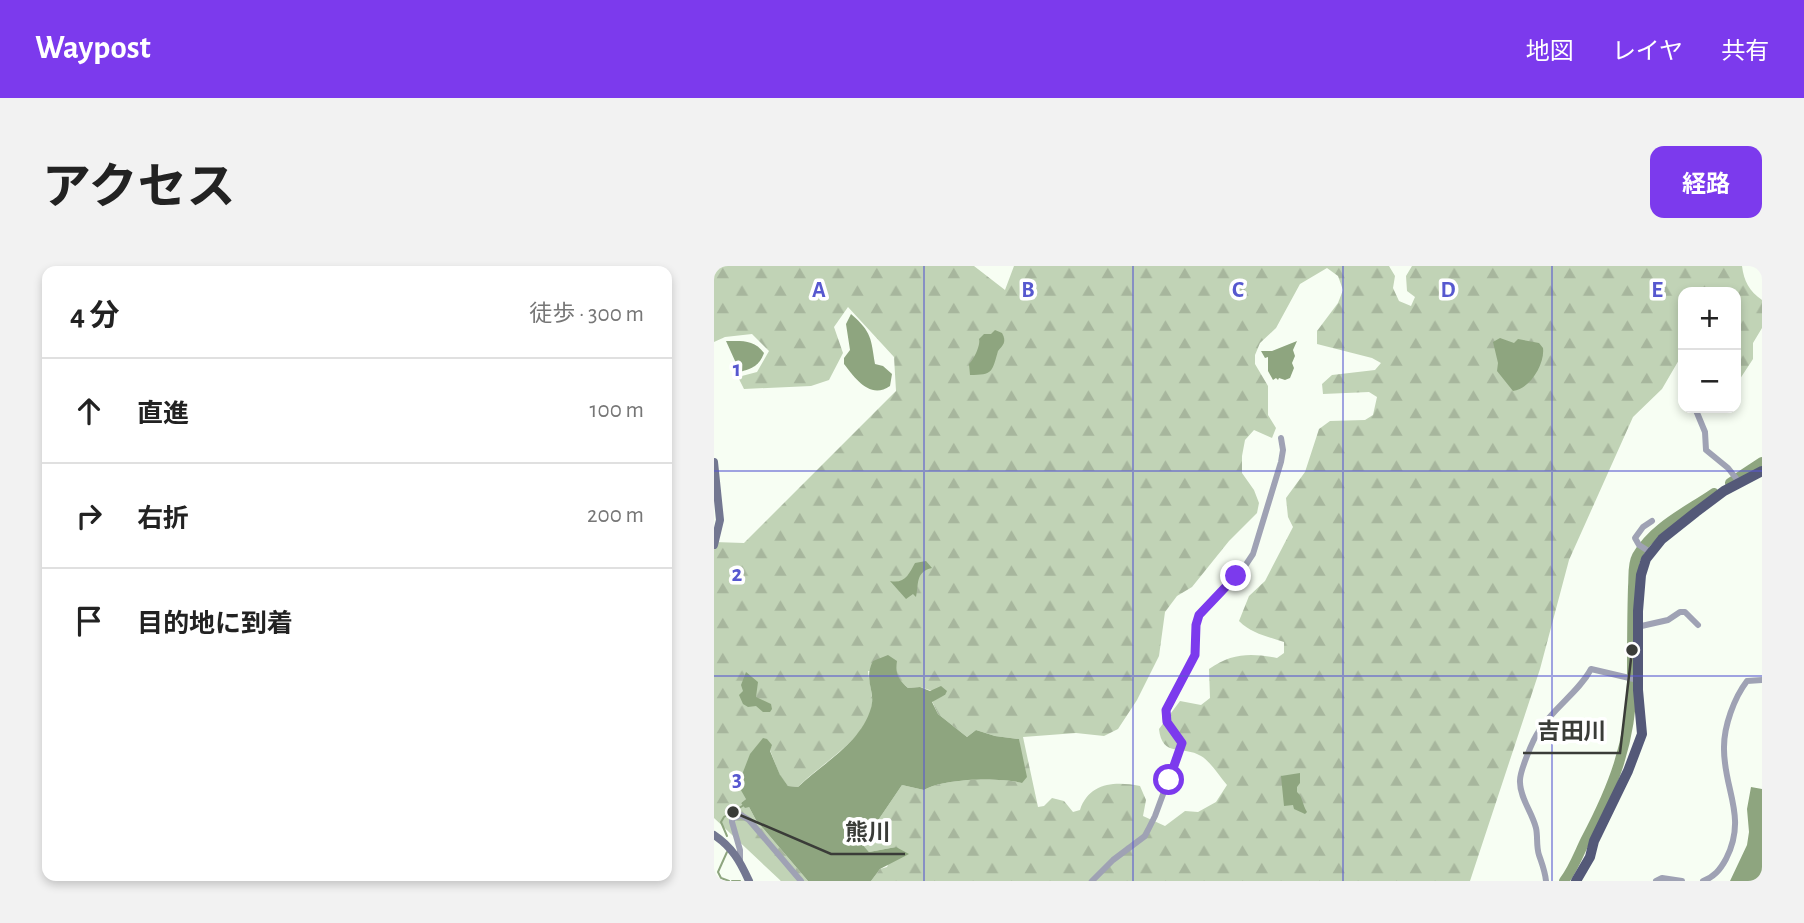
<!DOCTYPE html>
<html lang="ja">
<meta charset="utf-8">
<style>
:root{--surface:#fff;--page:#f2f2f2;--text:#222;--muted:#767676;--line:#e0e0e0;--accent:#7c3aed}
body{margin:0;font-family:"Alegreya Sans","Noto Sans JP",sans-serif;background:var(--page);color:var(--text)}
.controls{position:absolute;right:21px;top:21px;display:grid;overflow:hidden;border-radius:14px;box-shadow:0 4px 10px #0003}
.controls button{width:63px;height:63px;display:grid;place-items:center;padding:0;border:0;border-bottom:2px solid var(--line);background:var(--surface);color:var(--text);font:35px sans-serif}
.stop{position:absolute;width:21px;height:21px;margin:-16px;border:5px solid #7c3aed;border-radius:50%;background:#fff}
.stop.end{background:#7c3aed;border-color:#fff;box-shadow:0 2px 7px #0008}
.list{margin:0;padding:0;list-style:none}
h2{display:flex;justify-content:space-between;align-items:center;height:91px;margin:0;padding:0 28px;font-size:30px}
h2 small{font-size:23px;font-weight:400;color:var(--muted)}
.list li{display:grid;grid-template-columns:46px 1fr auto;gap:21px;align-items:center;box-sizing:border-box;height:105px;padding:0 28px;border-top:2px solid var(--line)}
.list b{display:block;font-size:26px;white-space:nowrap}
.list em{font-size:23px;font-style:normal;color:var(--muted)}
.icon{flex:none;width:38px;height:38px;fill:none;stroke:currentColor;stroke-width:2;stroke-linecap:round;stroke-linejoin:round}
.map{position:relative;flex:none;width:1048px;height:615px;overflow:hidden;border-radius:14px}
header{display:flex;align-items:center;gap:42px;box-sizing:border-box;height:98px;padding:0 35px;background:var(--accent);color:#fff}
header strong{font-size:33px}
nav{display:flex;gap:38px;margin-inline-start:auto;font-size:24px}
.intro{display:flex;align-items:center;justify-content:space-between;box-sizing:border-box;height:168px;padding:0 42px}
h1{margin:0;font-size:49px}
.button{padding:18px 32px;border-radius:14px;background:var(--accent);color:#fff;font-size:24px;font-weight:700}
main{display:flex;gap:42px;padding:0 42px}
aside{flex:1;background:var(--surface);border-radius:14px;box-shadow:0 4px 10px #0003}
.map>svg:first-child{display:block}
.forest{fill:url(#forest-firs);fill-rule:evenodd}
.water{fill:#8ea57f}
.lines{fill:none;stroke-linecap:round;stroke-linejoin:round}
.stream{stroke:#8ea57f;stroke-width:2}
.river{stroke:#8ea57f;stroke-width:10}
.street{stroke:#9fa2b4;stroke-width:6}
.secondary{stroke:#737791;stroke-width:8}
.primary{stroke:#545978;stroke-width:10}
.route{stroke:#7c3aed;stroke-width:9}
.grid{fill:none;stroke:#5758cf;stroke-width:2;stroke-opacity:0.55}
.grid-label{font-size:23px;text-anchor:middle;font-weight:bold;fill:#5758cf;stroke:#fff;stroke-width:7;stroke-linejoin:round;paint-order:stroke}
.leader{fill:none;stroke:#3a3c38;stroke-width:2.5}
.callout-dot{fill:#3a3c38;stroke:#fff;stroke-width:2.5}
.callout-label{font-size:23px;text-anchor:middle;font-weight:bold;fill:#3a3c38;stroke:#fff;stroke-width:7;stroke-linejoin:round;paint-order:stroke}
</style>
<header>
<strong>Waypost</strong>
<nav><a>地図</a><a>レイヤ</a><a>共有</a></nav>
</header>
<div class="intro"><h1>アクセス</h1><a class="button">経路</a></div>
<main>
<aside>
<h2>4 分<small>徒歩 · 300 m</small></h2>
<ul class="list">
<li><svg class="icon" aria-label="ahead" viewBox="0 0 24 24"><path d="M12 20V5M6 11l6-6 6 6"/></svg><div><b>直進</b></div><em>100 m</em></li>
<li><svg class="icon" aria-label="right" viewBox="0 0 24 24"><path d="M7 20v-9h11M14 6l5 5-5 5"/></svg><div><b>右折</b></div><em>200 m</em></li>
<li><svg class="icon" aria-label="arrive" viewBox="0 0 24 24"><path d="M6 21V4h12l-3 4 3 4H6"/></svg><div><b>目的地に到着</b></div></li>
</ul>
</aside>
<div class="map">
<svg width="1048" height="615" viewBox="0 0 1048 615">
<defs>
<pattern id="forest-firs" width="22" height="20" patternUnits="userSpaceOnUse" patternTransform="scale(1.75)"><rect width="22" height="20" fill="#c1d3b6"/><path d="M5 1l3.5 6h-7zM16 11l3.5 6h-7z" fill="#a7b69d"/></pattern>
</defs>
<rect width="100%" height="100%" fill="#f7fef3"/>
<path class="forest" d="M0,0H260L291,24L300,0H675L681,10L679,22L685,35L697,40L701,31L693,25L692,10L698,0H1028C1030,15 1035,25 1048,34V62L1039,77V93L1022,119V26H969V87L948,123L919,151L855,294L826,403L756,615H157L166,603L173,601L182,581L155,586L148,578L188,519L210,524C230,512 286,511 308,517L305,473L281,470L262,464L253,471L224,448L218,435L231,429L206,421L194,422L185,414L181,405H154C155,415 159,428 158,439C155,471 105,499 84,521L74,520L66,510L56,484L58,478L32,533L27,537L35,541L42,554L94,615H67L0,552V276L30,277L182,125L180,91L134,41L120,61L129,87L115,114L97,120L30,123L24,111L43,106L55,85L38,68L11,71L0,76ZM613,2L624,10L629,24L624,37L603,65V78L658,92L667,97L661,104L618,109L608,118L609,128L655,126L663,131L659,149L651,154L616,155L605,163L591,206L572,232L574,251L579,261L551,315L535,330L525,355C538,368 553,370 570,376V387L563,392C537,387 518,387 495,403L496,432L487,439L466,435L445,463C448,492 469,479 487,490C497,496 505,510 513,519L502,536L484,546L471,545L451,560L429,550L432,534L426,520C400,515 375,517 366,544L359,546L350,535L338,532L330,540L324,541L309,471L362,467L390,470L404,463L423,434L445,390L451,346L463,330L478,321L515,275L543,247L545,237L540,224L528,207V190L531,174L540,164L558,172L562,162L554,149V120L541,98V89L546,77L562,62L586,18Z"/>
<g class="water">
<path d="M137,48C158,66 157,73 161,98L169,100L178,108L176,120C156,134 141,112 130,98V92L136,84L132,58Z"/>
<path d="M281,64L288,67C293,76 289,79 284,85C278,106 279,109 256,109L255,98C259,95 267,79 265,73L270,68H277Z"/>
<path d="M786,72L800,77L804,73L825,77L829,82C831,98 816,123 799,125L783,105L784,97L779,76Z"/>
<path d="M12,75C27,75 40,73 50,87C45,100 39,102 26,106Z"/>
<polygon points="583,75 579,84 581,90 578,97 580,102 576,112 571,114 565,112 564,114 562,112 559,114 554,105 554,91 551,92 547,85 558,85"/>
<path d="M212,295L218,302C201,306 205,318 202,331L199,328L192,333L176,315C191,318 195,308 201,297Z"/>
<path d="M174,389L183,395C181,408 184,413 194,422L206,421L216,425L227,420L233,425L231,429L218,436L224,448L253,471L262,464L281,470L305,473L313,511L308,517C286,511 230,512 210,524L188,519L148,578L155,586L182,581L195,588L166,603L157,615H94L42,554L35,541L31,542L27,537L32,533L24,519L36,488L49,472L53,473L58,479L56,485L66,509L74,520L84,521C108,498 147,477 157,442C162,425 149,414 159,395Z"/>
<polygon points="32,406 44,416 42,431 57,438 58,443 56,446 49,446 42,440 34,441 29,438 25,429 29,425 27,419"/>
<path d="M586,507V517L583,521V526C589,531 588,538 593,546L591,548L580,543L579,539L570,540L567,510Z"/>
<polygon points="1037,521 1048,523 1048,610 1046,615 1016,615 1033,579 1035,566 1033,543"/>
</g>
<g class="lines">
<g class="stream">
<polyline points="13,570 7,556 10,551 30,539"/>
<polyline points="13,586 4,606 7,612 15,615"/>
<polyline points="18,615 26,615"/>
</g>
<g class="river">
<polyline points="1016,217 1048,196"/>
<path d="M850,615C860,602 865,587 872,573C899,522 917,476 918,417C918,385 918,353 919,321C920,311 918,299 923,290C939,261 974,245 1000,227"/>
</g>
<g class="street">
<polyline points="981,142 991,166 992,184 1014,202 1025,216"/>
<polyline points="936,286 925,279 921,272 929,261 938,255"/>
<polyline points="923,361 954,354 966,346 971,346 984,359"/>
<polyline points="26,595 26,584 18,556 18,553 27,549 35,554 87,615"/>
<polyline points="378,615 399,594 431,570 441,550 468,477 452,456 451,449 481,389 482,359 485,350 492,340 529,303 539,288 567,196 569,184 567,172"/>
<path d="M832,615C831,605 828,598 825,589C822,580 824,571 822,562C818,546 806,532 806,516C805,507 819,473 825,465C840,441 865,426 877,403L924,414"/>
<polyline points="942,615 948,612 968,615"/>
<path d="M989,615C1000,611 1006,604 1012,593C1034,550 1009,523 1010,481C1010,460 1020,432 1033,415L1048,414"/>
</g>
<g class="secondary">
<polyline points="0,196 6,254 0,279"/>
<path d="M0,569C18,581 26,595 35,615"/>
</g>
<polyline class="primary" points="862,615 876,591 880,575 914,505 928,468 924,424 924,345 927,309 932,293 948,273 982,246 1010,225 1048,205"/>
</g>
<g class="lines">
<polyline class="route" points="455,514 468,477 453,456 452,444 481,389 482,359 485,349 522,310"/>
</g>
<path class="grid" d="M210,0V615M419,0V615M629,0V615M838,0V615M0,205H1048M0,410H1048"/>
<g class="grid-label">
<text x="105" y="31">A</text>
<text x="314" y="31">B</text>
<text x="524" y="31">C</text>
<text x="734" y="31">D</text>
<text x="943" y="31">E</text>
<text x="23" y="110">1</text>
<text x="23" y="315">2</text>
<text x="23" y="520">3</text>
</g>
<path class="leader" d="M918 384L906 487H809M19 546L117 588H191"/>
<g class="callout-dot">
<circle cx="918" cy="384" r="7"/>
<circle cx="19" cy="546" r="7"/>
</g>
<g class="callout-label">
<text x="858" y="473">吉田川</text>
<text x="154" y="574">熊川</text>
</g>
</svg>
<div class="controls">
<button>+</button>
<button>−</button>
</div>
<div class="stop" style="left:455px;top:514px"></div>
<div class="stop end" style="left:522px;top:310px"></div>
</div>
</main>
